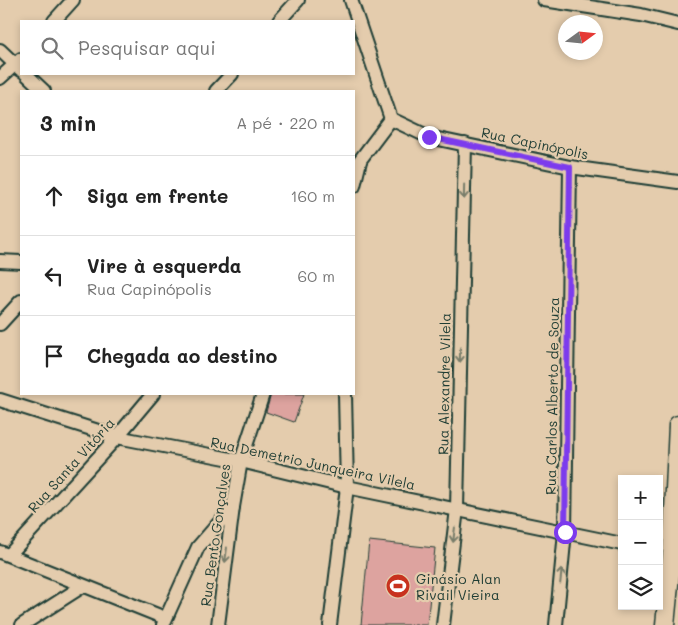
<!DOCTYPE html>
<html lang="pt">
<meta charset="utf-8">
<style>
:root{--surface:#fff;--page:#f6f6f6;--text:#222;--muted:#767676;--line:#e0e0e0}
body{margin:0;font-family:Mali,sans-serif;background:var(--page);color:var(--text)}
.controls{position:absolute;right:15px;bottom:15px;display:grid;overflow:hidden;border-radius:0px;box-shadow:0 2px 8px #0003}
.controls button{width:45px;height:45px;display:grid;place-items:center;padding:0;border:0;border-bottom:1px solid var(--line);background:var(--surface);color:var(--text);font:25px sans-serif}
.compass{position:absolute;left:558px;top:15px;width:45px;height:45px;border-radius:50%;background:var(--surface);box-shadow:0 2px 8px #0003;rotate:75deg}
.stop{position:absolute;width:15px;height:15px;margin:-11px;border:4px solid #7c3aed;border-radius:50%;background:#fff}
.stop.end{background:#7c3aed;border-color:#fff;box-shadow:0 1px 5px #0008}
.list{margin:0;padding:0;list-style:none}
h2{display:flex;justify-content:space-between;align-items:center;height:65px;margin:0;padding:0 20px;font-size:21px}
h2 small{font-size:16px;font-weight:400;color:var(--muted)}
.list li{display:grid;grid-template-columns:32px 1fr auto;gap:15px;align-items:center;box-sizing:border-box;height:80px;padding:0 20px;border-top:1px solid var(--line)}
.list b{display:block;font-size:19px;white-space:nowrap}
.list p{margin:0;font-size:16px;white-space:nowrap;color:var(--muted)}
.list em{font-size:16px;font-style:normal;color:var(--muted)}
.icon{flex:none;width:28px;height:28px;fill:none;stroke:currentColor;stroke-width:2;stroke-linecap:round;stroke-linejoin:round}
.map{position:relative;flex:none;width:678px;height:625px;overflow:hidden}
.search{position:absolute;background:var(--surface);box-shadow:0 2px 8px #0003;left:20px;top:20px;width:335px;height:55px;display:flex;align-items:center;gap:12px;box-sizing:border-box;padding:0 18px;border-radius:0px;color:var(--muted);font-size:19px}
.panel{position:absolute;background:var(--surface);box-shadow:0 2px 8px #0003;left:20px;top:90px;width:335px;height:305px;border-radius:0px}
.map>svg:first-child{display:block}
.building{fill:#dda39f;stroke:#1f3d34}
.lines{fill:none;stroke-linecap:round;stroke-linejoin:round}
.minor-casing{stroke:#1f3d34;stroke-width:16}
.secondary-casing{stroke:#1f3d34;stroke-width:21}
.minor{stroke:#e4ccad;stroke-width:12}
.secondary{stroke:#e4ccad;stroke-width:18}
.oneway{stroke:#787d6a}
.route{stroke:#7c3aed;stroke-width:6}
.labels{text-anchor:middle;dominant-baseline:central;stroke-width:4.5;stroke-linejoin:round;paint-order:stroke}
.street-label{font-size:14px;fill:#1f3d34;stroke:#e4ccad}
.poi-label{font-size:14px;fill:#1f3d34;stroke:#e4ccad;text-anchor:start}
</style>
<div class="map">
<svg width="678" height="625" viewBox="0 0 678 625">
<rect width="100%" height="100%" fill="#e4ccad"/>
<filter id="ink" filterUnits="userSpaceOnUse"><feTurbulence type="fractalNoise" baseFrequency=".02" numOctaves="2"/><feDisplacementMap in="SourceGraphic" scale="10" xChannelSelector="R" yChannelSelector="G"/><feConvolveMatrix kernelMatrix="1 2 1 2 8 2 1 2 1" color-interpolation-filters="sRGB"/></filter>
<g filter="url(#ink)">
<g class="building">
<polygon points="271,394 304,394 294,422 266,412"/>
<polygon points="369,541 435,548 427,625 361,625"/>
</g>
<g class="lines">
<defs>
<g id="minor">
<polyline points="351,0 391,119"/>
<polyline points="544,0 641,15 678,24"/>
<polyline points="54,21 73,0"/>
<polyline points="279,21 298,0"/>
<polyline points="0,50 21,70"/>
<polyline points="26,74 44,91"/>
<polyline points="0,78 21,59"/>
<polyline points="216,91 232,74"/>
<polyline points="391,119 429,137 570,167 678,182"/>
<polyline points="354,168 391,119"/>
<polyline points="354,186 360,161"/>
<polyline points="0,261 21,262"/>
<polyline points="0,324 21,301"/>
<polyline points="0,400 117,437 241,461 347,487 622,544"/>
<polyline points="0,552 165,618"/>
<polyline points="9,555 117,437 153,394"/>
<polyline points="22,625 83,586"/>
<polyline points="163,625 198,547 233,507"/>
<polyline points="218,625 233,507 241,461 263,394"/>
<polyline points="330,625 347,487 345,394"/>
<polyline points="443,625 457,509 465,144"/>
<polyline points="556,625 565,532 570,167"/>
</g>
<polyline id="secondary" points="665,625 672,554 678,425"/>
</defs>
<use href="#minor" class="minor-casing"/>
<use href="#secondary" class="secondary-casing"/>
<use href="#minor" class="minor"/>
<use href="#secondary" class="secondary"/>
</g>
<defs><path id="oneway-shaft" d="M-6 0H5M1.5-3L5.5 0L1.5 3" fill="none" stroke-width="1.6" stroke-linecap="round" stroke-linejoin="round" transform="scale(1.25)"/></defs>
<g class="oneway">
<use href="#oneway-shaft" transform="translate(464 192) rotate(91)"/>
<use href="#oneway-shaft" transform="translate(460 355) rotate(91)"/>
<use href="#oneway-shaft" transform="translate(454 535) rotate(97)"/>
<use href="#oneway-shaft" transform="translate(226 555) rotate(97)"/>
<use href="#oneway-shaft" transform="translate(561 576) rotate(-84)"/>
</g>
</g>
<g class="lines" filter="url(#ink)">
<polyline class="route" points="429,137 570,167 565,532"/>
</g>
<defs>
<symbol id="stadium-disc" viewBox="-11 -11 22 22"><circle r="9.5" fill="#c8321e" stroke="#e4ccad"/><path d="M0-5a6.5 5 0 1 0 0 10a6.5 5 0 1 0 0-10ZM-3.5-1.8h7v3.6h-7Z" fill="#fff"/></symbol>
</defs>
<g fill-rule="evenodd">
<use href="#stadium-disc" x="384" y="572" width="28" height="28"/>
</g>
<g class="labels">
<g class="street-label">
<text transform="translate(535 143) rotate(12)">Rua Capinópolis</text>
<text transform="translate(444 384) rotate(-89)">Rua Alexandre Vilela</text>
<text transform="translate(552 396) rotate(-89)">Rua Carlos Alberto de Souza</text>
<text transform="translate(313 463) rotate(12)">Rua Demetrio Junqueira Vilela</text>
<text transform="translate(71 465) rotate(-48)">Rua Santa Vitória</text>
<text transform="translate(215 535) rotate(-82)">Rua Bento Gonçalves</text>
</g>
<g class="poi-label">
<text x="416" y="578">Ginásio Alan<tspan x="416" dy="16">Rivail Vieira</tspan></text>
</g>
</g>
</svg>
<div class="controls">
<button>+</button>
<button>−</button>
<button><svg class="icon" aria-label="layers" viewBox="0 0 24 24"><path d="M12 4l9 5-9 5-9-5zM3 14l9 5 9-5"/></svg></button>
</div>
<svg class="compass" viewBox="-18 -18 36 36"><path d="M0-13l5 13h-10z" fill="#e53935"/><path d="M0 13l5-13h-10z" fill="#767676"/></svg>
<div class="stop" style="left:565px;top:532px"></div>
<div class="stop end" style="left:429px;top:137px"></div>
<div class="search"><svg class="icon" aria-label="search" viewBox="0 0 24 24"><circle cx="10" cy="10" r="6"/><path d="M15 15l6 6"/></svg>Pesquisar aqui</div>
<section class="panel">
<h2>3 min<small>A pé · 220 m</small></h2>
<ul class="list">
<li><svg class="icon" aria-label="ahead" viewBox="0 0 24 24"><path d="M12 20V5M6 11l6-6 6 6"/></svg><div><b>Siga em frente</b></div><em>160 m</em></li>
<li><svg class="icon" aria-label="left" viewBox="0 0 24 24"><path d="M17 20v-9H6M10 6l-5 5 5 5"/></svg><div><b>Vire à esquerda</b><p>Rua Capinópolis</p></div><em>60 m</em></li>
<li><svg class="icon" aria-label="arrive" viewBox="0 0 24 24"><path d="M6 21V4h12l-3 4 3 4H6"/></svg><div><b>Chegada ao destino</b></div></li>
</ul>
</section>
</div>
